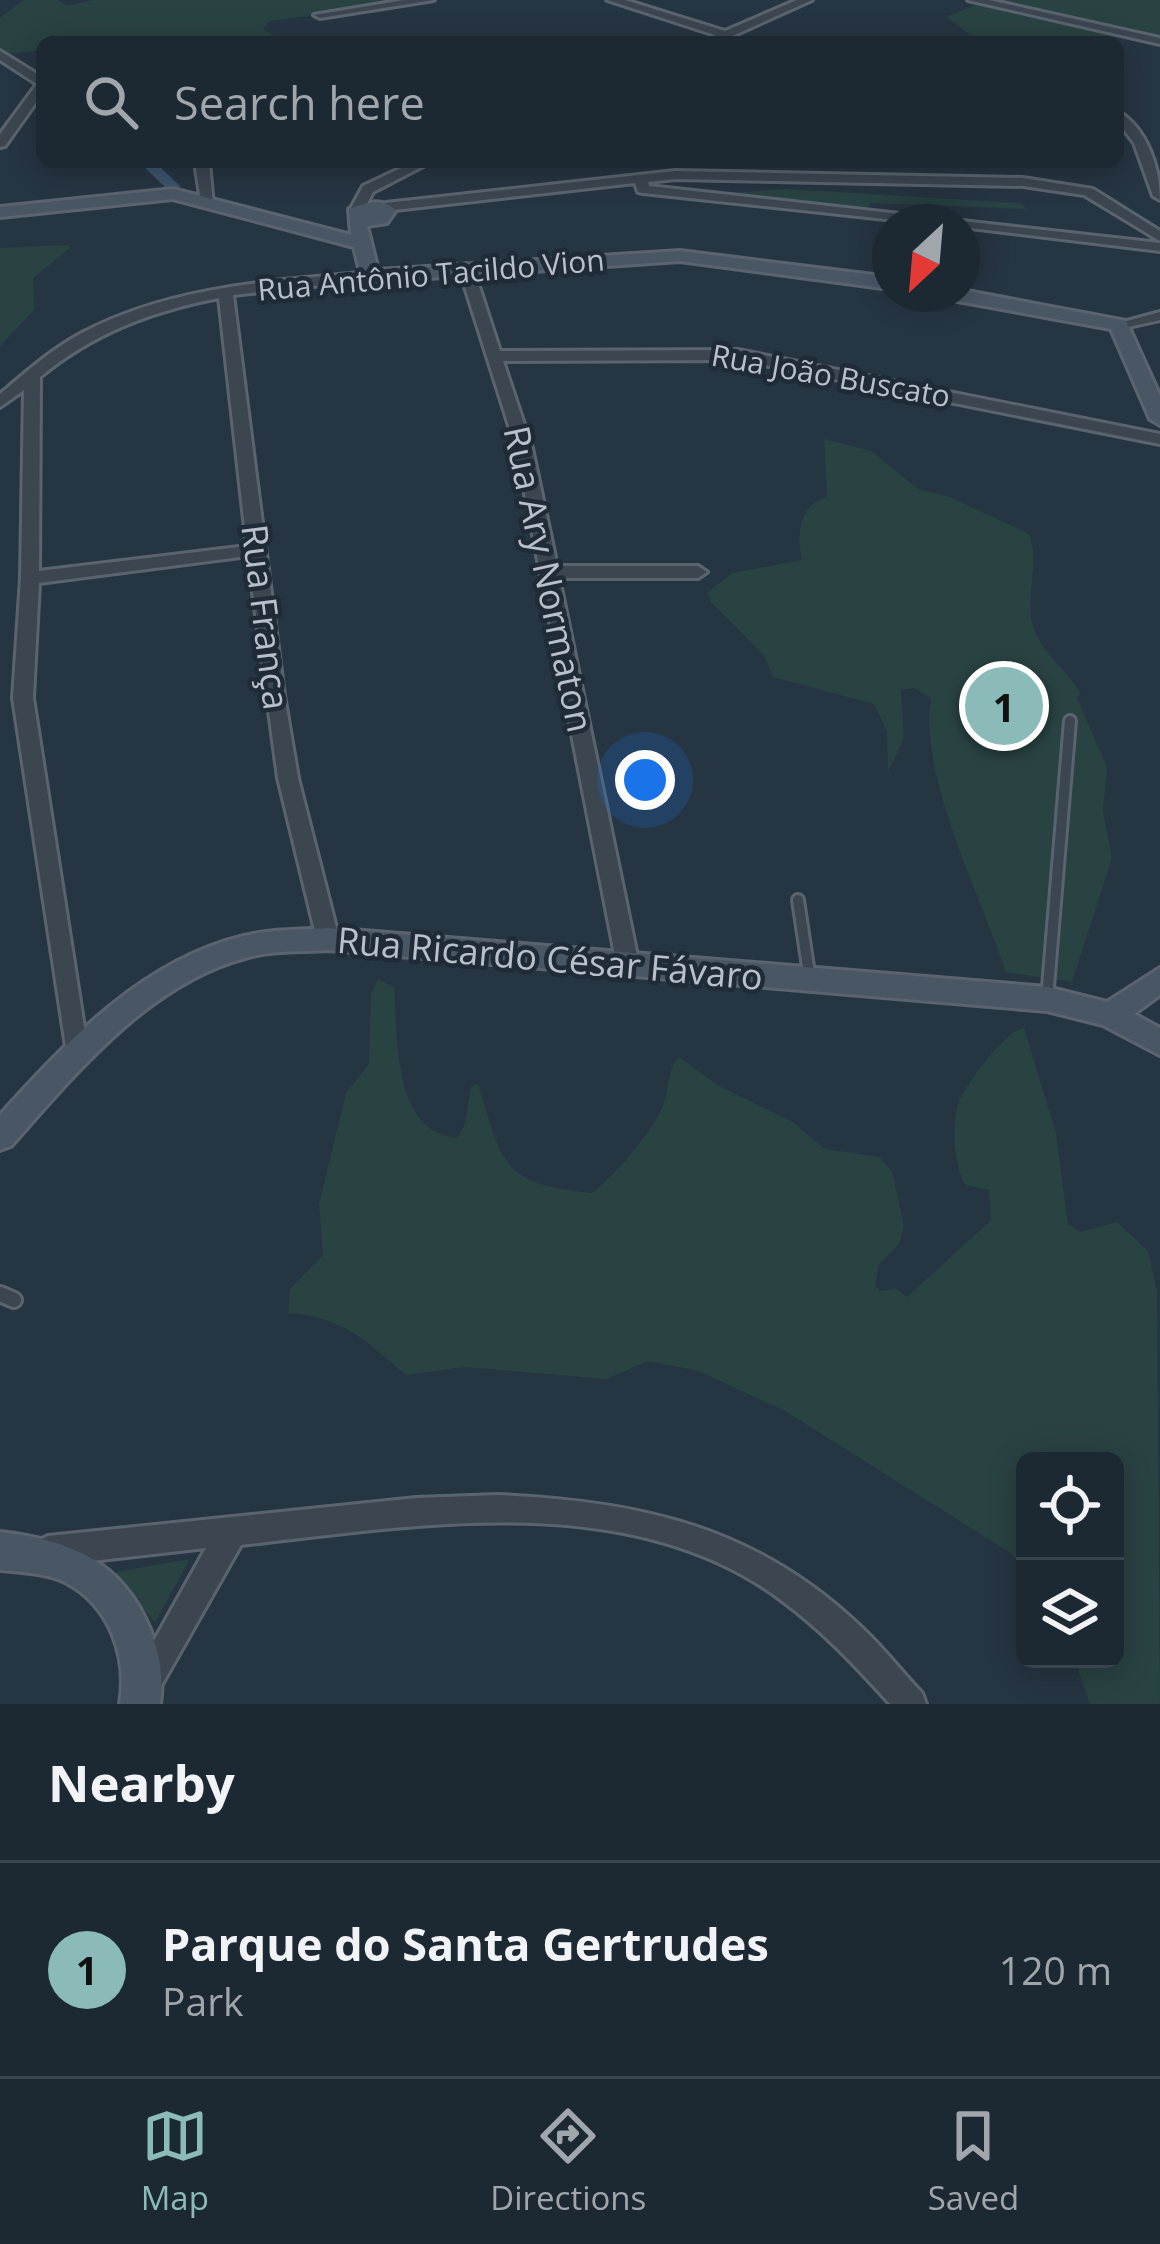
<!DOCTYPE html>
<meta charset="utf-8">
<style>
:root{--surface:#1c2832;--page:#29343e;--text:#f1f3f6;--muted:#a0a6ac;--line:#3a444d;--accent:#8bbbb9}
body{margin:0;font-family:"Open Sans",sans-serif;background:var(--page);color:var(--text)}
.controls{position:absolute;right:36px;bottom:36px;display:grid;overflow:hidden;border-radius:18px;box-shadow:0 6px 30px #0003}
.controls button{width:108px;height:108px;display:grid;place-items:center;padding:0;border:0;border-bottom:3px solid var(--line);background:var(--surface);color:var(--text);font:60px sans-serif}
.compass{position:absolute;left:872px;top:204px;width:108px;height:108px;border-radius:50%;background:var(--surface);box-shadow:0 6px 30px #0003;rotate:206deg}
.you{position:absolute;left:645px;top:780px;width:42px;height:42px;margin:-30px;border:9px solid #fff;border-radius:50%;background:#1a73e8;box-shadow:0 0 0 18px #1a73e833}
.badge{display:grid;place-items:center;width:78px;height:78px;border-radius:50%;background:var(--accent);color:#111;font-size:39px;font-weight:700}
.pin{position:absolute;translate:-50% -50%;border:6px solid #fff;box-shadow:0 3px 12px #0006}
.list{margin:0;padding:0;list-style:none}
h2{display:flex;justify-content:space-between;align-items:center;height:156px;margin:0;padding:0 48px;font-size:51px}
h2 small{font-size:39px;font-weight:400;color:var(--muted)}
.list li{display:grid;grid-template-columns:78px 1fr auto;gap:36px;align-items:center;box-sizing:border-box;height:216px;padding:0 48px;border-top:3px solid var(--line)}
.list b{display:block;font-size:45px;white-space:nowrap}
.list p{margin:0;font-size:39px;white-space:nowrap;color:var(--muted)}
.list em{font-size:39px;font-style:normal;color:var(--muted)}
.icon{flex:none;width:66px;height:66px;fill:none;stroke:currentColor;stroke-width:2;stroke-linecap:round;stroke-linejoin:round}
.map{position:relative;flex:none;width:1160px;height:1704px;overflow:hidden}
.search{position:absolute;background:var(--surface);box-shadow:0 6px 30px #0003;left:36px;right:36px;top:36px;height:132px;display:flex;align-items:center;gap:30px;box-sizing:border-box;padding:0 42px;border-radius:18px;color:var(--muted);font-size:45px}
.sheet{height:372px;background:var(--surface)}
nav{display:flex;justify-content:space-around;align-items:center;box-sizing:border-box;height:168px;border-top:3px solid var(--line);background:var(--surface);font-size:33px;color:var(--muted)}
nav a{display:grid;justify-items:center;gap:6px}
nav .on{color:var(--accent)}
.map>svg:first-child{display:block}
.green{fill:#294242}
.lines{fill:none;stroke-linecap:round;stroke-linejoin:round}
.canal{fill:#3c546a;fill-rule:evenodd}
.lane-far1-casing{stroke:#59646f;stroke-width:16}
.lane-casing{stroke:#59646f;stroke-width:20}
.street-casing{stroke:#59646f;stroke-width:6}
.secondary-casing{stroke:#59646f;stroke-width:6}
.lane-far1{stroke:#3b4651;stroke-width:10}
.lane{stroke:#3b4651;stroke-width:14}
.street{fill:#3b4651;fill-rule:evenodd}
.secondary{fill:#495664;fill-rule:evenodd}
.labels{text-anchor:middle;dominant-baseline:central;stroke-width:9;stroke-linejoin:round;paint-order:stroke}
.far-street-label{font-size:30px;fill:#b8c1cb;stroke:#1f2b37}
.street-label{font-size:36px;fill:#b8c1cb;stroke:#1f2b37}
</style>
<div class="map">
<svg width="1160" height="1704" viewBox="0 0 1160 1704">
<rect width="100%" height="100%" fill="#263542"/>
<g class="green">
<polygon points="23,0 58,0 67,6 93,0 432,0 270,21 263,29 283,42 42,42 42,50 0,55 0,18"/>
<polygon points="988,0 1160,0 1160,40 1116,35 1109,42 980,42 946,17"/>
<polygon points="787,189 1020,203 1027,209 871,203 866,210 704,194"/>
<polygon points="66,245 71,247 33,278 34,310 0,346 0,248"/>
<path d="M824,439L871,451L918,489L950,497L1029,534C1040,560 1026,594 1032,622C1038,650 1067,669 1081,694L1077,698L1107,767L1103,811L1112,858L1072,982L1006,972C981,897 918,775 931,698L914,688L901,690L904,738L888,772L887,732L874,704L773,677L764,656L711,602L707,593L732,573L802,560C796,535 799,505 827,497Z"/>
<path d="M378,979L394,987C398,1037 392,1132 457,1138L465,1124L471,1087L478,1084C503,1165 501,1184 592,1193C612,1179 658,1125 664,1103C669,1087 667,1070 679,1057L719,1086L793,1122L825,1149L879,1157L892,1171L904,1226L899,1244L879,1264L875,1284L880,1291L896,1288L907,1297L991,1220L989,1190L965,1185C954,1165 952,1131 957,1108C962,1088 1004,1031 1024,1028L1056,1133L1068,1224L1080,1232L1117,1222L1148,1251L1157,1291L1160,1704H1090L1074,1659H1115V1461H1025V1568L1012,1554L785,1411L699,1371L648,1361L607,1379L464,1367L406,1375C368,1342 341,1316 288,1313L290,1289L323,1255L319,1204L346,1093L369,1064L371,994Z"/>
<polygon points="190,1559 155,1622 110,1573"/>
</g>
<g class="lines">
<polygon class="canal" points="139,162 155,162 181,187 168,190"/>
<defs>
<g id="lane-far1">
<polyline points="798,900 810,980"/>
<polyline points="1047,999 1070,721"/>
</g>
<polyline id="lane" points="0,1294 14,1300"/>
<g id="street">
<polygon points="404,0 434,0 320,18 314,15"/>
<polygon points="607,0 625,0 725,31 797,0 812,0 719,42 711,39 715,35"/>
<polygon points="968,0 989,0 1160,38 1160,44"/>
<polygon points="0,51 42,77 42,94 5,146 0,147 0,134 37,84 0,60"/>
<path d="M1118,111C1147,129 1160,167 1160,200L1153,196L1134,143L1118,122Z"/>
<polygon points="195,162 209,162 213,205 201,202"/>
<polygon points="414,162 431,162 373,192 362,213 352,213 350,210 363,186"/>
<polygon points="675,171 1023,178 1093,189 1160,231 1160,241 1084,195 1023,186 675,179 648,182 649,186 1160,243 1160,251 962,227 962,222 913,222 643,193 638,192 635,183 386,211 379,207 386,203"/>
<polygon points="466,264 473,268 500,351 738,350 1160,434 1160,444 738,360 503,361 532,448 557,566 698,566 707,572 698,578 559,578 639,965 636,971 620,971 617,965 516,448 459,268"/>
<path d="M370,272L377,276L375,279L233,295L284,695L298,778L339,939L336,945H320L317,939L278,778L248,556L39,583L33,698L88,1053L84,1060L76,1063L68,1060L13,698L21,578L24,390L0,407V394C26,372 52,349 82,333C171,286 272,281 370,272ZM219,298L247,546L39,571L40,377C93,333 152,311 219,298Z"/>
<polygon points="1160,312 1160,320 1119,329 1112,325"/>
<path d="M498,1495C638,1501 755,1526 860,1626C882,1646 901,1671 922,1693L926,1704H890C855,1665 820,1628 777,1597C625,1487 414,1526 241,1545L157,1693L146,1697L135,1693L131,1682L206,1548L48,1566L38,1561L33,1551L38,1541L48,1536L416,1498Z"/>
</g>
<g id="secondary">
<path d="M173,189L351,235L349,209C366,203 381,197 396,210L387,223L367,226L378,270L680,251L890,277V289L680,261L370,282L361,276L354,247L173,199L0,217V207Z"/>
<polygon points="962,290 1126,321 1160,396 1160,425 1150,419 1111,329 952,300 943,294 962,294"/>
<path d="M328,928L1047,987L1107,1002L1160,968V995L1134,1014L1160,1028V1055L1103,1025L1047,1011L328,950C301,952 272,950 245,958C148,984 75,1074 11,1146L0,1150V1115C67,1041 143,960 244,936C272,929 300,930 328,928Z"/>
<path d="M0,1532C70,1540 122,1561 150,1629C160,1655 164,1677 160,1704H120C128,1657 110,1605 65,1582C46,1573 21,1572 0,1570Z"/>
</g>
</defs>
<use href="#lane-far1" class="lane-far1-casing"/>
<use href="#lane" class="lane-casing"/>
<use href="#street" class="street-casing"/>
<use href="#secondary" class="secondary-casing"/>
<use href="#lane-far1" class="lane-far1"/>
<use href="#lane" class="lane"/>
<use href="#street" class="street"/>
<use href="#secondary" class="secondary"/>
</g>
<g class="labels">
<g class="far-street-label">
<text transform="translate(431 274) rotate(-5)">Rua Antônio Tacildo Vion</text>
<text transform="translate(831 375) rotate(10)">Rua João Buscato</text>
</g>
<g class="street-label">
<text transform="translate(549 579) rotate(78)">Rua Ary Normaton</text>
<text transform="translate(266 617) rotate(83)">Rua França</text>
<text transform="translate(550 958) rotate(5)">Rua Ricardo César Fávaro</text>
</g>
</g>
</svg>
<div class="controls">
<button><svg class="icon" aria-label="locate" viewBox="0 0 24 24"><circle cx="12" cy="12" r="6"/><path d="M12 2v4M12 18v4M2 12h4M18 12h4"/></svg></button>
<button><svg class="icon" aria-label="layers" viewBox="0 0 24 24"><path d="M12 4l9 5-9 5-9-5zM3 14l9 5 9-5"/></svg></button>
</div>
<svg class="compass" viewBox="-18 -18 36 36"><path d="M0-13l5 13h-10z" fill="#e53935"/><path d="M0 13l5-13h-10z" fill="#a0a6ac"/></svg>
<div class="you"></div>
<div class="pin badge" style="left:1004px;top:706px">1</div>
<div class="search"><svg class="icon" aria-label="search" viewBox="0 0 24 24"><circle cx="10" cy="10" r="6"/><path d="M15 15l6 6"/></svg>Search here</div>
</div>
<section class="sheet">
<h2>Nearby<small></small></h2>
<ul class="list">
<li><span class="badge">1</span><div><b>Parque do Santa Gertrudes</b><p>Park</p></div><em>120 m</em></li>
</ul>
</section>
<nav>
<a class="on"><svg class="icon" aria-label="map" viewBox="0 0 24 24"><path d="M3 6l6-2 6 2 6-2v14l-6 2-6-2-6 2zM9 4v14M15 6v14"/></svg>Map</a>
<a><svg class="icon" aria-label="directions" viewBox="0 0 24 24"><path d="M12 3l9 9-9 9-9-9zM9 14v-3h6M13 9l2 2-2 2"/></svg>Directions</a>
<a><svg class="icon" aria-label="saved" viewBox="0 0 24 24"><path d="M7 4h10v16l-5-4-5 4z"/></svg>Saved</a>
</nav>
